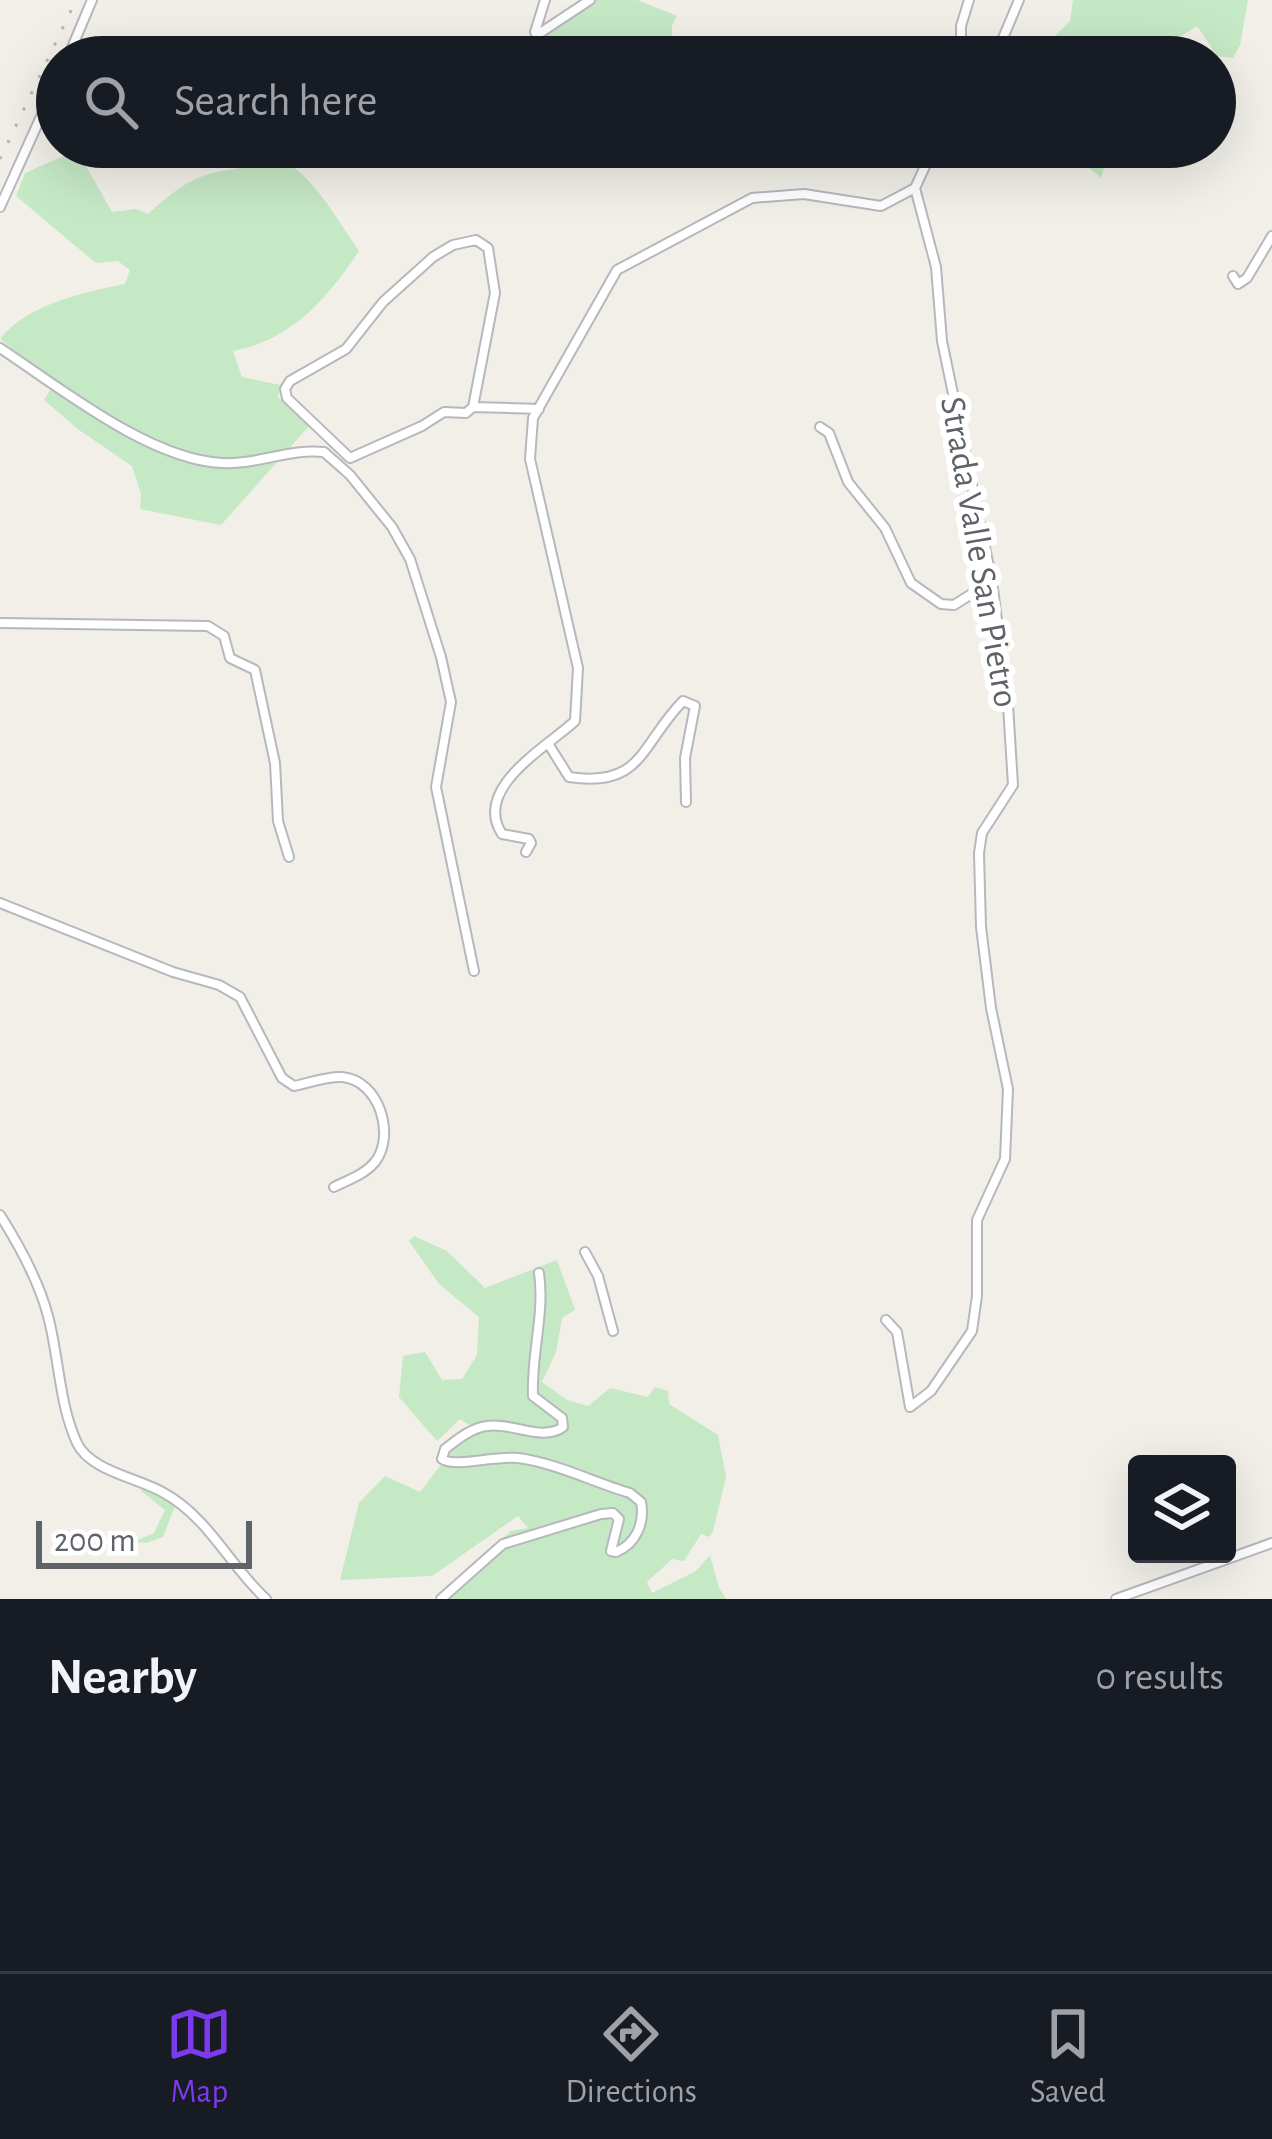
<!DOCTYPE html>
<style>
:root{--surface:#171b24;--page:#20242c;--text:#f1f3f6;--muted:#9ea1a6;--line:#363941;--accent:#7c3aed}
body{margin:0;font-family:"Alegreya Sans",sans-serif;background:var(--page);color:var(--text)}
.controls{position:absolute;right:36px;bottom:36px;display:grid;overflow:hidden;border-radius:12px;box-shadow:0 12px 48px #0002}
.controls button{width:108px;height:108px;display:grid;place-items:center;padding:0;border:0;border-bottom:3px solid var(--line);background:var(--surface);color:var(--text);font:60px sans-serif}
.scale{position:absolute;left:36px;bottom:30px;width:216px;box-sizing:border-box;padding-left:12px;border:6px solid #5f6368;border-top:0;font-size:33px;line-height:42px;white-space:nowrap;color:#5f6368;-webkit-text-stroke:9px #fff;paint-order:stroke}
.list{margin:0;padding:0;list-style:none}
h2{display:flex;justify-content:space-between;align-items:center;height:156px;margin:0;padding:0 48px;font-size:51px}
h2 small{font-size:39px;font-weight:400;color:var(--muted)}
.icon{flex:none;width:66px;height:66px;fill:none;stroke:currentColor;stroke-width:2;stroke-linecap:round;stroke-linejoin:round}
.map{position:relative;flex:none;width:1272px;height:1599px;overflow:hidden}
.search{position:absolute;background:var(--surface);box-shadow:0 12px 48px #0002;left:36px;right:36px;top:36px;height:132px;display:flex;align-items:center;gap:30px;box-sizing:border-box;padding:0 42px;border-radius:66px;color:var(--muted);font-size:45px}
.sheet{height:372px;background:var(--surface)}
nav{display:flex;justify-content:space-around;align-items:center;box-sizing:border-box;height:168px;border-top:3px solid var(--line);background:var(--surface);font-size:33px;color:var(--muted)}
nav a{display:grid;justify-items:center;gap:6px}
nav .on{color:var(--accent)}
.map>svg:first-child{display:block}
.green{fill:#c5e8c5}
.lines{fill:none;stroke-linecap:round;stroke-linejoin:round}
.minor-casing{stroke:#b5b8bc;stroke-width:12}
.minor{stroke:#fff;stroke-width:8}
.rail{stroke:#b6b7b8;stroke-width:3;stroke-dasharray:3 15;stroke-linecap:butt}
.labels{text-anchor:middle;dominant-baseline:central;stroke-width:12;stroke-linejoin:round;paint-order:stroke}
.street-label{font-size:36px;fill:#5f6368;stroke:#fff}
</style>
<div class="map">
<svg width="1272" height="1599" viewBox="0 0 1272 1599">
<rect width="100%" height="100%" fill="#f1efe8"/>
<g class="green">
<polygon points="579,0 638,0 677,16 672,26 672,57 531,57 522,45"/>
<polygon points="1073,0 1248,0 1240,45 1233,58 1217,56 1197,26 1159,50 1159,57 1034,57 1070,21"/>
<path d="M255,147C304,158 332,212 359,251C327,299 291,340 233,351L242,377L280,385L278,397L310,425L221,525L140,509L141,494L132,466L79,430L44,400L55,382L0,339C26,305 84,292 125,284L130,270L118,261L96,263L16,196L25,173L77,150L112,212L136,209L148,214C185,180 202,171 253,167L244,155Z"/>
<polygon points="1053,147 1110,147 1101,178 1086,165 1068,165"/>
<polygon points="414,1236 447,1251 485,1288 557,1260 575,1310 562,1318 556,1352 542,1382 567,1400 588,1406 610,1388 648,1397 655,1387 668,1391 669,1404 718,1435 726,1477 713,1531 709,1537 701,1534 684,1561 672,1559 647,1582 652,1593 696,1571 710,1555 719,1588 726,1599 443,1599 444,1589 511,1531 528,1528 518,1516 432,1576 340,1580 359,1503 385,1476 420,1492 471,1426 460,1419 437,1441 399,1397 403,1356 425,1352 442,1380 462,1379 477,1355 479,1317 439,1284 409,1241"/>
<polygon points="143,1488 175,1506 163,1537 146,1543 133,1542 154,1533 165,1510 141,1491"/>
</g>
<g class="lines">
<defs>
<g id="minor">
<polyline points="545,0 535,32 537,35 590,0"/>
<polyline points="969,0 961,26 961,42 993,57"/>
<polyline points="68,57 92,0"/>
<polyline points="995,57 1019,0"/>
<polyline points="0,207 57,81"/>
<polyline points="1233,276 1238,284 1247,278 1272,236"/>
<path d="M0,348C59,387 150,460 222,463C257,465 290,448 324,452L350,475L392,527L410,559L441,657L451,702L436,787L474,971"/>
<polyline points="473,407 466,413 444,412 422,426 350,458 287,398 285,389 290,381 346,349 383,302 433,257 453,245 476,240 488,248 495,293 473,407 539,409"/>
<polyline points="820,427 829,433 848,482 885,528 911,583 941,604 954,605 992,581"/>
<polyline points="0,623 208,626 224,636 230,658 255,670 275,763 278,821 289,857"/>
<path d="M549,745L569,777C643,788 640,745 683,701L695,706L685,758L686,802"/>
<path d="M526,852L531,843L529,839L502,834C472,788 547,747 575,721L578,668L530,459L533,418L617,270L752,198L804,194L881,206L915,188"/>
<path d="M0,903L173,972L219,985L240,997L282,1078L294,1086C309,1083 327,1076 342,1077C379,1080 396,1135 375,1162C364,1175 348,1180 334,1187"/>
<path d="M0,1215C19,1245 39,1282 48,1316C59,1357 59,1404 77,1443C90,1471 139,1478 164,1493C209,1518 229,1565 266,1599"/>
<polyline points="585,1252 598,1276 613,1331"/>
<polyline points="886,1320 897,1332 910,1407 931,1391 972,1331 977,1296 977,1220 1005,1159 1008,1089 991,1008 981,927 979,853 982,833 1013,785 1008,705 992,581 942,341 936,267 915,188 934,147"/>
<path d="M441,1599L503,1544L601,1514L613,1513L619,1519L611,1551L616,1552C636,1544 645,1523 641,1502L630,1493C593,1482 556,1463 518,1458C496,1455 456,1468 442,1459L445,1449C458,1439 471,1428 487,1426C512,1422 542,1442 563,1427L562,1418L533,1396C531,1354 545,1314 539,1273"/>
<polyline points="1116,1599 1272,1543"/>
</g>
</defs>
<use href="#minor" class="minor-casing"/>
<use href="#minor" class="minor"/>
<polyline class="rail" points="0,159 76,0"/>
</g>
<g class="labels">
<g class="street-label">
<text transform="translate(979 552) rotate(80)">Strada Valle San Pietro</text>
</g>
</g>
</svg>
<div class="controls">
<button><svg class="icon" aria-label="layers" viewBox="0 0 24 24"><path d="M12 4l9 5-9 5-9-5zM3 14l9 5 9-5"/></svg></button>
</div>
<div class="scale">200 m</div>
<div class="search"><svg class="icon" aria-label="search" viewBox="0 0 24 24"><circle cx="10" cy="10" r="6"/><path d="M15 15l6 6"/></svg>Search here</div>
</div>
<section class="sheet">
<h2>Nearby<small>0 results</small></h2>
<ul class="list">
</ul>
</section>
<nav>
<a class="on"><svg class="icon" aria-label="map" viewBox="0 0 24 24"><path d="M3 6l6-2 6 2 6-2v14l-6 2-6-2-6 2zM9 4v14M15 6v14"/></svg>Map</a>
<a><svg class="icon" aria-label="directions" viewBox="0 0 24 24"><path d="M12 3l9 9-9 9-9-9zM9 14v-3h6M13 9l2 2-2 2"/></svg>Directions</a>
<a><svg class="icon" aria-label="saved" viewBox="0 0 24 24"><path d="M7 4h10v16l-5-4-5 4z"/></svg>Saved</a>
</nav>
